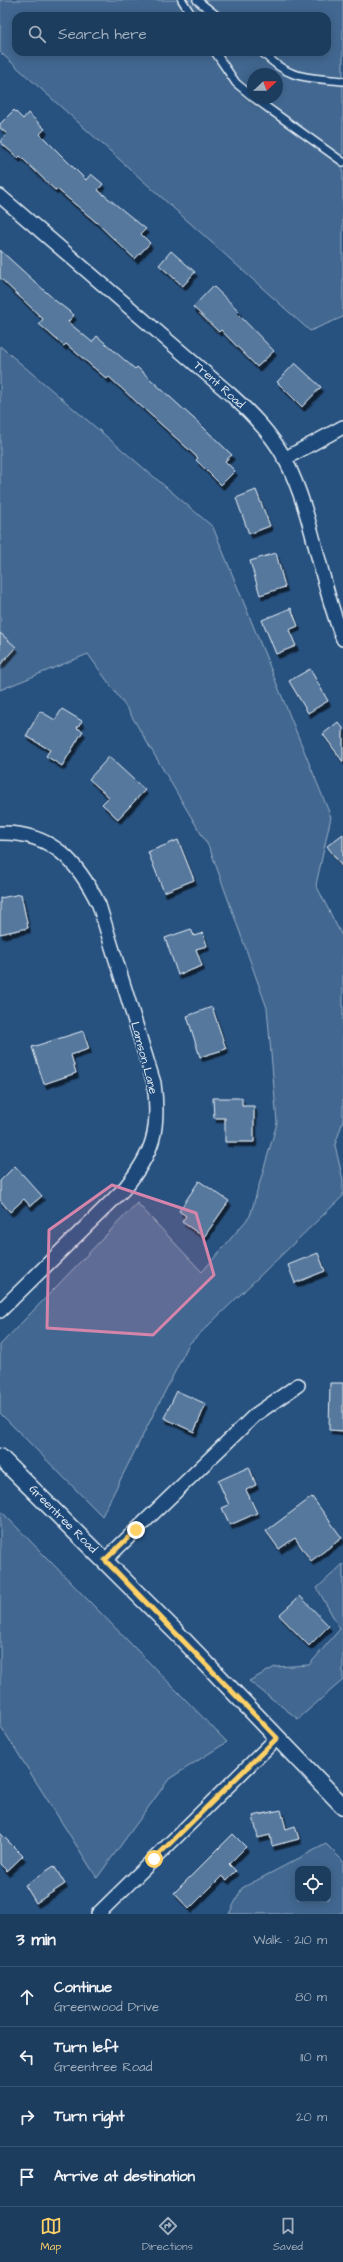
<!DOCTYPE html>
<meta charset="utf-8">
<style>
:root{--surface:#1d3d5f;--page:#254465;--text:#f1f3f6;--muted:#a0aebd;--line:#3b5674;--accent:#ffd166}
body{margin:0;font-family:"Architects Daughter",sans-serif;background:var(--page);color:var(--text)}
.controls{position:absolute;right:12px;bottom:12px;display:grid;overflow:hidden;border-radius:8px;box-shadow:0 2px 10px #0003}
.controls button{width:36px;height:36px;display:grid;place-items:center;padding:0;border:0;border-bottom:1px solid var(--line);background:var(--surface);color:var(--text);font:20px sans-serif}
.compass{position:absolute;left:247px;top:68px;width:36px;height:36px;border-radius:50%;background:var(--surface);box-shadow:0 2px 10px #0003;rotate:68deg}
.stop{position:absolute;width:12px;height:12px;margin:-9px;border:3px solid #ffd166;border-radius:50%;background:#fff}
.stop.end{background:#ffd166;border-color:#fff;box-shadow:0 1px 4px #0008}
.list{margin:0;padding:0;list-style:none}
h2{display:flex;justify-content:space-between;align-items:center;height:52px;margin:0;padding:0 16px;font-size:17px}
h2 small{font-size:13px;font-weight:400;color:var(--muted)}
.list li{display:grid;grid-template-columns:26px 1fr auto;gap:12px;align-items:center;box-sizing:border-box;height:60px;padding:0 16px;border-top:1px solid var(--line)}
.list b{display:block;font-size:15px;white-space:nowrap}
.list p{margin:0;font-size:13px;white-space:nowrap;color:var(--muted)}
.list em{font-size:13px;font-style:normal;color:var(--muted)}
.icon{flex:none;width:22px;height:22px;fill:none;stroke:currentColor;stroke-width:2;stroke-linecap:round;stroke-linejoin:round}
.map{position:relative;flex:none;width:343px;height:1914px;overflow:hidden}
.search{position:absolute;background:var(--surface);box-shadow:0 2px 10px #0003;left:12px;right:12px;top:12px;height:44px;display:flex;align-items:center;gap:10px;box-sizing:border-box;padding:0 14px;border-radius:12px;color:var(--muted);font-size:15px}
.sheet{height:292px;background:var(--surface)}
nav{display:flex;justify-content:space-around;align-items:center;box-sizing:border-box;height:56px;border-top:1px solid var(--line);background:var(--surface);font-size:11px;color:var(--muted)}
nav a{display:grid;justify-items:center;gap:2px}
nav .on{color:var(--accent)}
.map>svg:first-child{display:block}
.green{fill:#436891;stroke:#96acc4;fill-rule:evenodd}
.building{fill:#57789d;stroke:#e8f1f8;filter:url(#shadow)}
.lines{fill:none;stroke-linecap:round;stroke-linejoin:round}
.service-casing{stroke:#e8f1f8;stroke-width:10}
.minor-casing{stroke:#e8f1f8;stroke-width:16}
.tertiary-casing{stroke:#e8f1f8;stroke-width:19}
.service{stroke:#1f4a7a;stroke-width:7}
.minor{stroke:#1f4a7a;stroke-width:13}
.tertiary{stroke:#1f4a7a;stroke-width:16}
.route{stroke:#ffd166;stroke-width:5}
.marked{fill:#d584aa;fill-opacity:0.2;stroke:#d584aa;stroke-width:3;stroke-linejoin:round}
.labels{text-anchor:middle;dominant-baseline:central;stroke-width:3;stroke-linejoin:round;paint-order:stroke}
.street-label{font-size:12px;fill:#e8f1f8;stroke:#1f4a7a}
</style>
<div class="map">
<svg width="343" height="1914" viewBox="0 0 343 1914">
<defs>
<filter id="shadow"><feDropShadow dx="2.5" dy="4.5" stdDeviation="0" flood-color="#0009"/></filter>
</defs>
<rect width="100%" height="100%" fill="#27517f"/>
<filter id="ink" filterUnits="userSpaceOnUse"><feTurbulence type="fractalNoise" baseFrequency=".025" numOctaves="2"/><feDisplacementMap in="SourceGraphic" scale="8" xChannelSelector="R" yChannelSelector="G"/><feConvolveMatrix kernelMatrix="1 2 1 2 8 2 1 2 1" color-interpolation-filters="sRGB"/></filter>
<g filter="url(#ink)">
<g class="green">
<path d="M0,0H343V317L310,331L0,52ZM16,16H327V52H16ZM253,74H277V98H253Z"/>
<polygon points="0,346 213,527 331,817 316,885 343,938 343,1121 335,1145 343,1180 343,1196 189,1344 102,1516 0,1413 0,1345 137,1203 202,1272 250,1216 277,1123 267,1008 210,849 128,710 88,654 0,690"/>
<polygon points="0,1510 227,1742 169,1779 97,1878 0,1725"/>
<polygon points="343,1564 343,1680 298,1719 249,1681 275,1667 309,1665 340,1629 317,1588"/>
<path d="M326,1844L343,1861V1914H229L242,1888ZM298,1869H328V1899H298Z"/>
</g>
<g class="building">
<polygon points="14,110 23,119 28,113 45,129 40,134 86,180 91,174 103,184 98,190 146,229 141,234 150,243 135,259 96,222 57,189 55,190 20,156 18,158 0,142 7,134 0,128 0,124"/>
<polygon points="0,250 57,302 74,315 68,322 92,342 97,336 135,369 137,367 203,427 232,455 225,461 235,471 221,485 196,460 198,458 109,377 107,379 66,344 64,346 39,324 43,319 0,278"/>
<polygon points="171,251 195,272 183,286 159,265"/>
<polygon points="213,286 239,311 237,313 274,351 257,367 221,330 219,332 193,307"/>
<polygon points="295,363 321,387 302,407 277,382"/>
<polygon points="256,490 270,526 249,534 236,498"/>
<polygon points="276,553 285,587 260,595 250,561"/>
<polygon points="291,608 298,626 289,630 296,646 276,654 262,620"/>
<polygon points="0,633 16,647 0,665"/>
<polygon points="310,669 328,701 308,713 289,681"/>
<polygon points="62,709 82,721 77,728 83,731 62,766 46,756 50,750 26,736 40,711 55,720"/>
<polygon points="338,722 343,728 343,762 323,734"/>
<polygon points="109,757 145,790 118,819 102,804 109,797 89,779"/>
<polygon points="343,834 343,868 327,846"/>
<polygon points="178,840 194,880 164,892 148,852"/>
<polygon points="21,894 28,928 0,934 0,898"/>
<polygon points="191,929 194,936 203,933 207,946 196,949 202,966 178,975 165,938"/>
<polygon points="212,1007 226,1049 200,1057 187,1016"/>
<polygon points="83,1031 89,1049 71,1055 76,1073 44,1084 32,1047"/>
<polygon points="213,1098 242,1098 242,1106 254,1106 254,1142 225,1142 225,1118 214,1118"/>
<polygon points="15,1166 42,1196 30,1206 24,1199 10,1212 0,1200 0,1181"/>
<polygon points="199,1181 229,1201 204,1237 182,1222 186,1216 179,1211"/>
<polygon points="318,1253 325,1271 295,1283 288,1265"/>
<polygon points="330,1383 343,1383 343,1431 329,1430"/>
<polygon points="177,1391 206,1404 194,1432 164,1418"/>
<polygon points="249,1467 256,1485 246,1490 257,1513 230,1525 222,1508 229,1505 218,1481"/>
<polygon points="312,1497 342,1538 311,1561 295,1538 279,1549 266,1531"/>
<polygon points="300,1596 329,1626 309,1646 279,1615"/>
<polygon points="281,1810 286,1829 295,1826 299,1839 272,1846 270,1835 258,1838 253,1816"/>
<polygon points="0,1833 23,1856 7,1871 0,1864"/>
<polygon points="233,1834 246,1847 229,1864 236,1871 227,1880 222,1876 189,1909 174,1893"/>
<polygon points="54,1866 65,1884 36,1903 25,1885"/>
</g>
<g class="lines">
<defs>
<g id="service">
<polyline points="182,0 192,16"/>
<polyline points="197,0 217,16"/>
<polyline points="215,52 236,83 253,97"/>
<path d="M262,52C291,81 306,77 343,81"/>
<polyline points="254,98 343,162"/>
</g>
<g id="minor">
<path d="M0,196L230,394C251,413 272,434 285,459C314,515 319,581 343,639"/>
<polyline points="284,459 343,427"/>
<path d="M0,833C52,832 78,862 99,905L154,1083C160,1130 154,1152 124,1189L0,1311"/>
<polyline points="105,1560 255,1415 298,1385"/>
<polyline points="98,1914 277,1738"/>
</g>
<polyline id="tertiary" points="0,1457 176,1632 343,1806"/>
</defs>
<use href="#service" class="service-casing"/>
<use href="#minor" class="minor-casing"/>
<use href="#tertiary" class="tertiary-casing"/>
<use href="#service" class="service"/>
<use href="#minor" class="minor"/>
<use href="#tertiary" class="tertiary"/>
</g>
</g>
<g class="lines" filter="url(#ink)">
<polyline class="route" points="136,1530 105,1560 277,1738 154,1859"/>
</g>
<path class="marked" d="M112,1185L196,1213L214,1275L153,1335L47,1328L49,1230Z"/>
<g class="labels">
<g class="street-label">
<text transform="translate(219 385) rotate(42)">Trent Road</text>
<text transform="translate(144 1058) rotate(75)">Lamson Lane</text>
<text transform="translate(63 1519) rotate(45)">Greentree Road</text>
</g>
</g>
</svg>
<div class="controls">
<button><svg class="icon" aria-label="locate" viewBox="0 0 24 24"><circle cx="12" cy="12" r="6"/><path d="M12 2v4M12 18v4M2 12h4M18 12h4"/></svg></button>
</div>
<svg class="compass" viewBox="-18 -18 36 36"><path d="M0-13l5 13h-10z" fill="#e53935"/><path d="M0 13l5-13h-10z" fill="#a0aebd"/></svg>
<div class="stop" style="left:154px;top:1859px"></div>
<div class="stop end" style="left:136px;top:1530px"></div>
<div class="search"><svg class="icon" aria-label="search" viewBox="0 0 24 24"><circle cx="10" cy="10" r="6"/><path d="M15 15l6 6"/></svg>Search here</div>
</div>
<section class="sheet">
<h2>3 min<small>Walk · 210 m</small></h2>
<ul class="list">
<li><svg class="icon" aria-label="ahead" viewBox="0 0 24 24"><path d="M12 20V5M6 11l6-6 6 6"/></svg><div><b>Continue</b><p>Greenwood Drive</p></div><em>80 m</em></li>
<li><svg class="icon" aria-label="left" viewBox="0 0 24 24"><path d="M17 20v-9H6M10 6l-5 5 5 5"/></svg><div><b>Turn left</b><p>Greentree Road</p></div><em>110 m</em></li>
<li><svg class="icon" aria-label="right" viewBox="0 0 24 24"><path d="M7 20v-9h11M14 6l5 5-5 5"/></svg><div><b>Turn right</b></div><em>20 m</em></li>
<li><svg class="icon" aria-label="arrive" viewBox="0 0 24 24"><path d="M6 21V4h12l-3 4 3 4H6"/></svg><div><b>Arrive at destination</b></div></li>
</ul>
</section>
<nav>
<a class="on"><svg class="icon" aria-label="map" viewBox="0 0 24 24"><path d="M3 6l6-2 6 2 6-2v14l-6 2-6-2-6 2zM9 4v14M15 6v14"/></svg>Map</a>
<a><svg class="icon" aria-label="directions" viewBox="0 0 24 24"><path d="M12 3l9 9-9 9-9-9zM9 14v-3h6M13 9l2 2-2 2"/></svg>Directions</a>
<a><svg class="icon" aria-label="saved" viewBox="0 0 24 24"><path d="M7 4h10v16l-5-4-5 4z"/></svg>Saved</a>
</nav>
